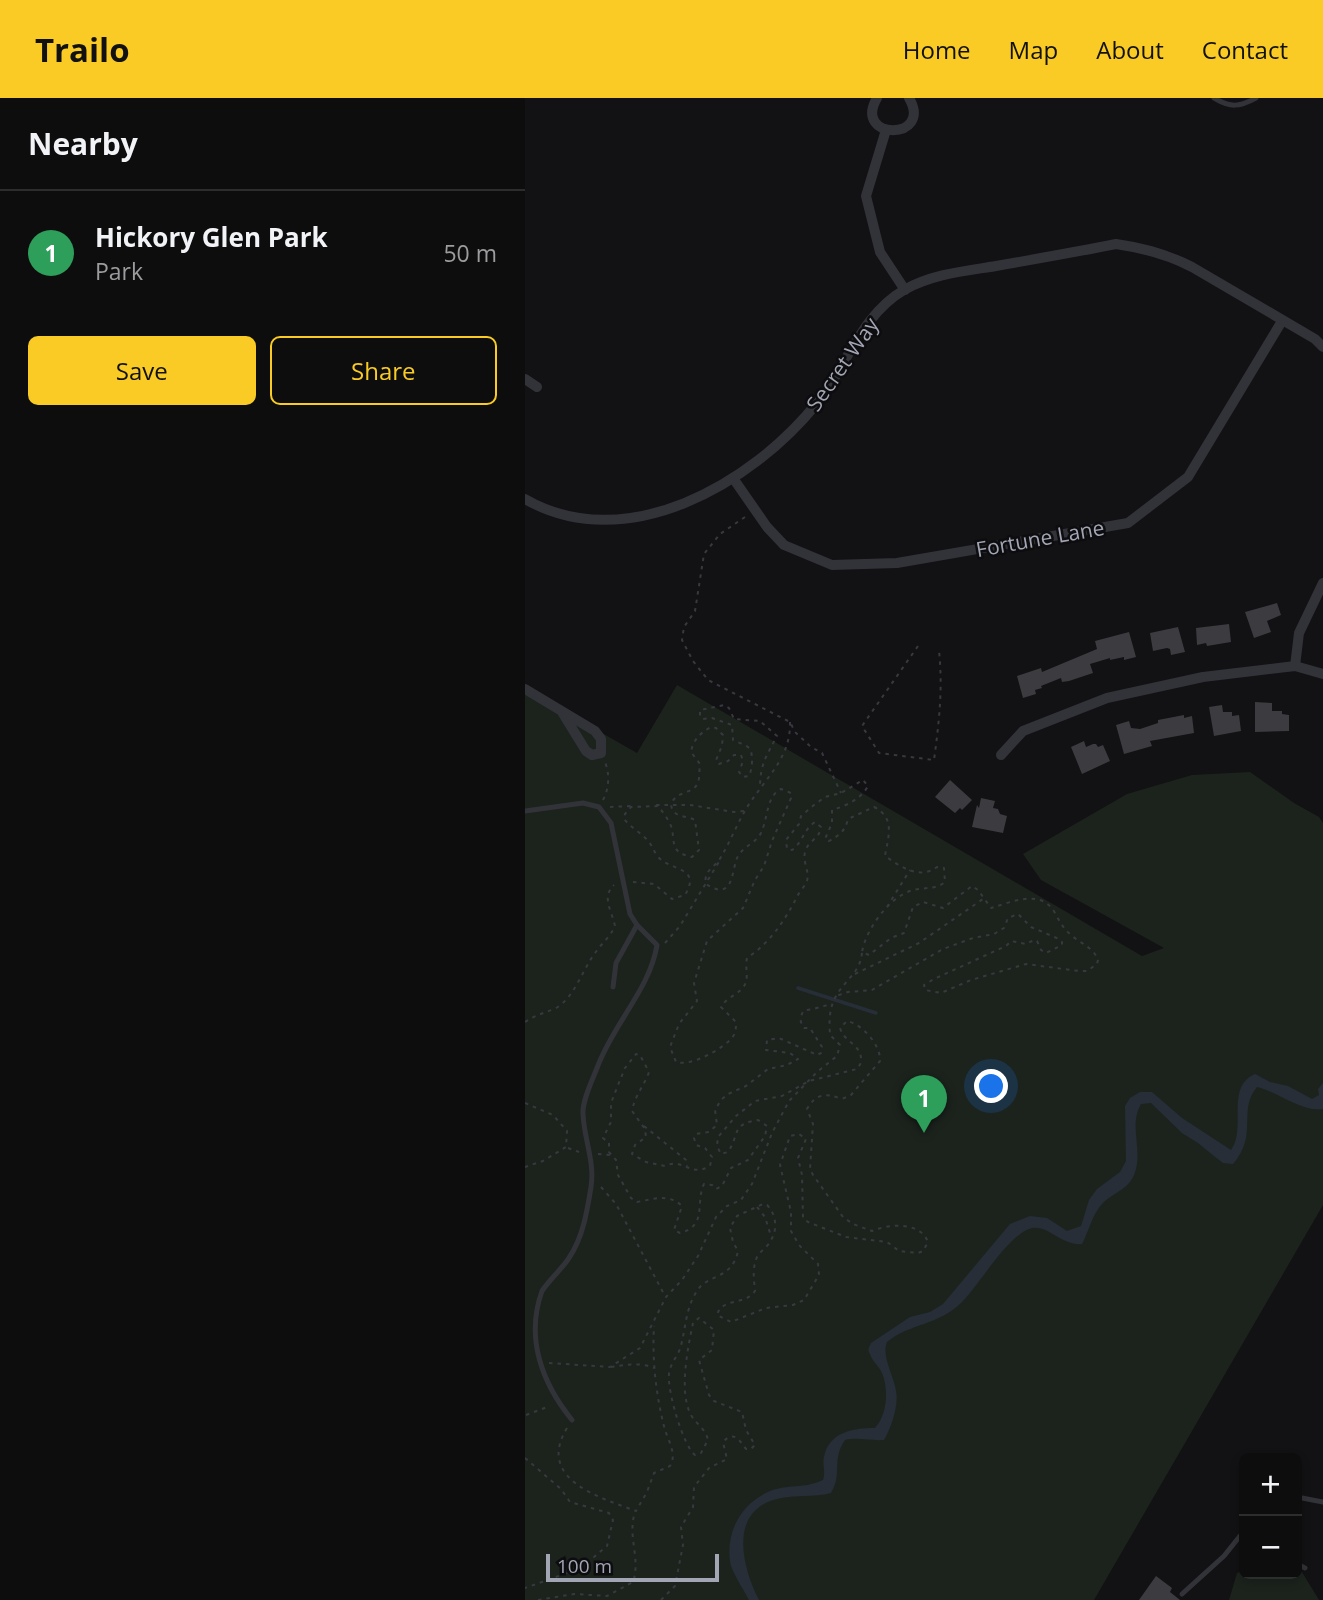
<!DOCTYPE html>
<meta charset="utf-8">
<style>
:root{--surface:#0e0d0e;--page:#171617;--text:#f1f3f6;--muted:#9b9c9e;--line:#2e2d2e;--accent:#f9cb24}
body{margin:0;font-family:"Open Sans",sans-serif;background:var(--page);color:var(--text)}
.controls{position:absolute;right:21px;bottom:21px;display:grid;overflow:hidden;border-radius:10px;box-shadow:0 4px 10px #0003}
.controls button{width:63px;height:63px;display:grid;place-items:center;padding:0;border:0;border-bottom:2px solid var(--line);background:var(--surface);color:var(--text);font:35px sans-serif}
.scale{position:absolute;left:21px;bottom:18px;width:173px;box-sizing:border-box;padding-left:7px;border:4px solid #a2a6b4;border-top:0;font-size:19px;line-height:24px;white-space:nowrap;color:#a2a6b4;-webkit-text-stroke:5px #0d0c0e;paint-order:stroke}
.you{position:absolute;left:467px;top:989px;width:24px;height:24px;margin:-18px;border:5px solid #fff;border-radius:50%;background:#1a73e8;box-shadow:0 0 0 10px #1a73e833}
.badge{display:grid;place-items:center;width:46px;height:46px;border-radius:50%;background:var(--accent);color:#fff;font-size:23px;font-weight:700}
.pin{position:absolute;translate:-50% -58px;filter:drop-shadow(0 2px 4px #0008)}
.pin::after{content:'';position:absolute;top:37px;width:24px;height:21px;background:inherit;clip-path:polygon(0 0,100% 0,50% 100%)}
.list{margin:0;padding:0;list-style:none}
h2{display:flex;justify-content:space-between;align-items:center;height:91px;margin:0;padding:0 28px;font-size:30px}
h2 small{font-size:23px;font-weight:400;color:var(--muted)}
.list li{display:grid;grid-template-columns:46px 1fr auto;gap:21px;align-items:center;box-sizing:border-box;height:126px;padding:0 28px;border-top:2px solid var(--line)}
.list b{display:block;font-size:26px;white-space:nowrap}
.list p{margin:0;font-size:23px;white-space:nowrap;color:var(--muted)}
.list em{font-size:23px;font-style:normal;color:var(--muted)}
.actions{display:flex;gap:14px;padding:21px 28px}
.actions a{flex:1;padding:16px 0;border:2px solid var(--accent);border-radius:10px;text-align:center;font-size:24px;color:var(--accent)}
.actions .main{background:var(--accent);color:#111}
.map{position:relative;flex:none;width:798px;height:1502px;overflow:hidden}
header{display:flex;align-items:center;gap:42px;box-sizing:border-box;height:98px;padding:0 35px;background:var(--accent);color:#111}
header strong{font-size:33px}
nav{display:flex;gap:38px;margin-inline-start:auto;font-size:24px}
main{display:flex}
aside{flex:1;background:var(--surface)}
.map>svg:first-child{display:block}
.green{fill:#1c231d}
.water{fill:#272e37}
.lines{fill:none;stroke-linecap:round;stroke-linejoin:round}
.stream{stroke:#272e37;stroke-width:3.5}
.building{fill:#3c3b40}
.path{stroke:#38393f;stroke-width:2;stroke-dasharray:3.5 5;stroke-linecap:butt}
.lane{stroke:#323338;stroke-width:5}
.street{stroke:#323338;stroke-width:10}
.labels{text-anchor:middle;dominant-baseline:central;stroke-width:5;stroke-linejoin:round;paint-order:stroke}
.street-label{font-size:21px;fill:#a2a6b4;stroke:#0d0c0e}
</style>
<header>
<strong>Trailo</strong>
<nav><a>Home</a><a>Map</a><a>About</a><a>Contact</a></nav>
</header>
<main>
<aside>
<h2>Nearby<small></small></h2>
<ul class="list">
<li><span class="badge" style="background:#2e9e5b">1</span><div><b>Hickory Glen Park</b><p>Park</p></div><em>50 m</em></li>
</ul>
<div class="actions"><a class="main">Save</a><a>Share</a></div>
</aside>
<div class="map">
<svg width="798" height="1502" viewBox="0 0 798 1502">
<rect width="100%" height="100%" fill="#121113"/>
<g class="green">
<polygon points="152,587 617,858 639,850 516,782 498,756 602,696 667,677 725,674 769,705 794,719 798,725 798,1107 569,1502 0,1502 0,591 112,655"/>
<polygon points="719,1472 719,1476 772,1476 772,1472 777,1474 794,1502 704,1502 712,1475"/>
</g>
<path class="water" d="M730,976L745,984L763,988L787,1001L794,997L793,991L798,985V1011C776,1014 754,994 732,989C712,1013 734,1036 708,1066L698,1065L689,1058L673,1045L657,1035L626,1005L616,1006C603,1028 619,1053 609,1077C603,1092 587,1095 577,1106C567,1117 564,1133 557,1146C535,1147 524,1127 507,1130C484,1135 455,1186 437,1204C413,1228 385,1225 362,1244C356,1258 369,1278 371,1293C374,1308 366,1330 359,1342C345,1343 333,1339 320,1342C306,1362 318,1375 306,1395C288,1400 270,1396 252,1401C203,1413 217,1469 234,1502H224C219,1492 206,1473 205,1463C201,1432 217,1405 245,1393C263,1386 279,1391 298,1382C301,1373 297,1367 299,1359C304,1334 328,1330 350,1330C362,1317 364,1292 357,1275C354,1268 347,1263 345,1256C342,1251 344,1250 346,1245L385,1219L405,1214L418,1206L485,1126L505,1118L522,1120L542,1133L556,1128L564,1102L572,1091L595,1074L601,1063L600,1008L605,1000L615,994H627L657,1020L706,1052C722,1030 700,989 730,976Z"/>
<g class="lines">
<polyline class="stream" points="273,890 351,915"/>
</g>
<g class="building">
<polygon points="752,505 756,517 742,523 746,534 729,540 720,514"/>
<polygon points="704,526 706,544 682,548 681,545 672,547 671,530"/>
<polygon points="653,529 660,554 646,557 645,551 642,550 628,553 625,535"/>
<polygon points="604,534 611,559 599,562 599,559 585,562 585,560 565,566 568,575 544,583 537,584 536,580 516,588 517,590 510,592 511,596 498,600 492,578 516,570 517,574 572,551 570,543"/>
<polygon points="730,604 747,605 747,613 757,613 757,616 764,617 764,633 730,634"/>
<polygon points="697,607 698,614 707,614 707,618 714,617 716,633 689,638 684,609"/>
<polygon points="659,617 659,620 667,618 669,635 625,643 627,648 599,656 591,627 604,623 606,630 615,631 633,625 633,622"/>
<polygon points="559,643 561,649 568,646 571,646 573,649 578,647 585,663 557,676 546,649"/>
<polygon points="425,682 447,702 437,712 435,710 430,715 410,699"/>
<polygon points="456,700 470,703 468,710 473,711 475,716 482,718 478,735 447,729 452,707 454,710"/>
<polygon points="631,1478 647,1490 645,1494 655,1502 614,1502"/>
</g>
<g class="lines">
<g class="path">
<polyline points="220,419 195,436 179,456 170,513 159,529 157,542 168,563 183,582 265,624 270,634 286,649 297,655 316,695"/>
<path d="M393,548L337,628L354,655L409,662C414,625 418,590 414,553"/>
<path d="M265,624C266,661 239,681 221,711C212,726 205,744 196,759C190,770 178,772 181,786C210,805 206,771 213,758C219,748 231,745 236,735C243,721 241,698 256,691L266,695V700L247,743L239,768L230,782L218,810L182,843L169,885L172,903L154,926L145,949L151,964C166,969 197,951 207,940C211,935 211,930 211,924L196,909C202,898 217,896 221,884C223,877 220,868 222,860C246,844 260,822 273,797C275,793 280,788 282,783C285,772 276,763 281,751C285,742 295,740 296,729L290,724C278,732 278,744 267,752L262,751L261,742L274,726L276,718L289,707L300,699L316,695L338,682L343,688C336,701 321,708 307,712V725L300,741L304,743C315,737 320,733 323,721L349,709C371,720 363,739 360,758C376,769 394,782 412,769L419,770L420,784C410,792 400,789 388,792C365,798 341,831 337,854L344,857L366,840L379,835L388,809L398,804L418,810L447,788L453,792L466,810C487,804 516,790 530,815C535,824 538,830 546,837C555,845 569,850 573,862L572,866L562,873H554L501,866L446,882L416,895L400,892L399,887L409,881L481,848L486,843L501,846L509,842L512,843L516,852L521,855L537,847V844L534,841L506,829L493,816L483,820L479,830L469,836L448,840L418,851L347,892L323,894L311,898"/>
<path d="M78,702C84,691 85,676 80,664"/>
<polyline points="131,707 165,707 209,714 219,713"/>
<polyline points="85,709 107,708"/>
<path d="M108,784L129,786L147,801L160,797C177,769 146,773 133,759C129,754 128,749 124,744C117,735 106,730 99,721L100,716L106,709L133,708C138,714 143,721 146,728C151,743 143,754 167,759L174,752L170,722C160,717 147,720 146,706C152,692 170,696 173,684C175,679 174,672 175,666L166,654C168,642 175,635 186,629L191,630L198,637L197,648L191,662L194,666L203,663L209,657H216L218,663L214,674L218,679L224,678C227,672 229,656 224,650C221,647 212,644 208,642L207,627L187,620L178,621L175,618V612L199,607L204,610L209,621L235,623L252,638C242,657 235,666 235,689"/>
<polyline points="362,809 385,772"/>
<polyline points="140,845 155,828 195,762"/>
<polyline points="330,876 394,845 458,801"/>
<path d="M0,924C10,917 20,915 31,910C49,900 58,871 70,855C77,845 85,839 90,828C87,813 76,799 89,787"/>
<polyline points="0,1005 28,1017 42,1033 41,1049 18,1063 0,1069"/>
<polyline points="119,1028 161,1062 162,1068"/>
<polyline points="43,1050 54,1054"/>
<polyline points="73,1056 85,1057"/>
<polyline points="76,1089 91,1106 140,1198"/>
<polyline points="232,1109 240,1119 246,1138"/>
<path d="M24,1265L85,1269L115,1250L141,1199L157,1182L173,1158L191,1119L202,1108L216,1102L227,1086L247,1035L264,1003L292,974L312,958L315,947L305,937C304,924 304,910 311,898C320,882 336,874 337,854"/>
<path d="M86,1269C101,1267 115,1264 129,1270"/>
<polyline points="1,1317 25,1308"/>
<path d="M42,1330C11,1381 73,1399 111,1413L122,1394L129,1375L145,1368C152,1357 144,1344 140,1332C131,1298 127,1262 129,1228"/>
<polyline points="0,1360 36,1391 45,1404 84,1415 88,1422 82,1448 69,1459 42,1475 0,1490"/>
<path d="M13,1502L49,1496L82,1498L108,1484C116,1460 102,1439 110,1414"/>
<path d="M136,1502L150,1488L158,1447L156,1429L168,1409L169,1389L184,1370L202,1361L198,1344C209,1332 214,1342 221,1351H226L230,1347L221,1332L217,1314L189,1303L184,1297L174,1262L187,1252L189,1232L174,1220L168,1225C163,1249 154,1292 165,1315C170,1326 180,1329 183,1342L176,1355L170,1357C158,1348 142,1292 144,1276C145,1266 152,1259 155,1251C161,1231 160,1211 172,1193C182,1176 207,1182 213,1153L208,1144L205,1130L212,1118L238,1106L242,1107C251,1116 253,1131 246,1142C243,1149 235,1153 232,1159C227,1170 229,1182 230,1193C220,1208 197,1199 192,1217L206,1224L241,1210L268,1207L279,1202L294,1177L293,1166L274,1147L266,1133V1114L255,1067L265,1038L274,1036L281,1041L273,1060L277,1077L278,1120L283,1124L321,1139L362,1144L374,1153L382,1154L393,1155L398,1153L403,1144C395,1123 363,1126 347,1133L328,1126L318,1119L288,1077L285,1071L288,1026L282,1011C291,995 301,995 317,1001L326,997L355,963C356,947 337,926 322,923L315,930C319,945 338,946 336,965L332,971L284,983L257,998L230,1003L211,1018L193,1039L192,1048L196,1056L203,1054C215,1036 206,1026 233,1022L242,1028L240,1038L223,1062L206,1070L197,1088L191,1091L187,1087L179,1086C170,1104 183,1128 155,1135L149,1132L157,1108C143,1095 129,1101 112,1104L106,1100L93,1077L91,1062L84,1054V1045L78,1040L86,1024V1005L93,987L100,970L111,956L115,957L124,974C119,988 110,997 107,1013L120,1031L121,1039L110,1047L107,1056L121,1064L140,1068C158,1059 165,1080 185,1068L187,1059L180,1050L171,1047L169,1040L171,1036L184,1034L192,1027L190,1012L196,1002L203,996L221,988L243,971L262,967L273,961L265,955L241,952L242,942L254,940L292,957L296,955L297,949L285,930H279C274,923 275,919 279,912C291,912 300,906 308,907"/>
</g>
<g class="lane">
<path d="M689,0C706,10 714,9 731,0"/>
<polyline points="0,713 58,705 74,709 86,725 105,816 112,827 91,865 88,889"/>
<path d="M47,1322C17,1285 0,1240 17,1193C25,1181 36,1172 44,1160C58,1139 62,1114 66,1089C70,1064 59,1041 58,1016C57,1003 67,983 72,970C88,926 125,891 132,847L112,827"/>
<polyline points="772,1399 798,1404"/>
<polyline points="772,1466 780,1470"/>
<polyline points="657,1496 699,1458 719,1433"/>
</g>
<g class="street">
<path d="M352,0C327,43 409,43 384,0"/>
<polyline points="361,32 341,98 355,154 380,192"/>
<polyline points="0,281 12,289"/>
<polyline points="208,380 242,429 259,447 307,467 372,465 603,425 663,379 757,223"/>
<path d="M0,401C101,459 227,386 292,305C322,268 336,217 379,192C407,176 440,173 471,168C511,161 551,154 591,146C619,150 642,156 667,169L790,241L798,249"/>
<polyline points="770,568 774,535 798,485"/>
<polyline points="0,591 70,633 76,641 76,655 67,657 61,653 37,614"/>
<polyline points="476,657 498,633 582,600 678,579 770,568 798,576"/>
</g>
</g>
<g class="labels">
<g class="street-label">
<text transform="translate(317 266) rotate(-55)">Secret Way</text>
<text transform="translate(515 440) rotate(-10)">Fortune Lane</text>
</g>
</g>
</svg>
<div class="controls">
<button>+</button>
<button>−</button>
</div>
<div class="scale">100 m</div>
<div class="you"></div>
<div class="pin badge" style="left:399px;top:1035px;background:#2e9e5b">1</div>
</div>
</main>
